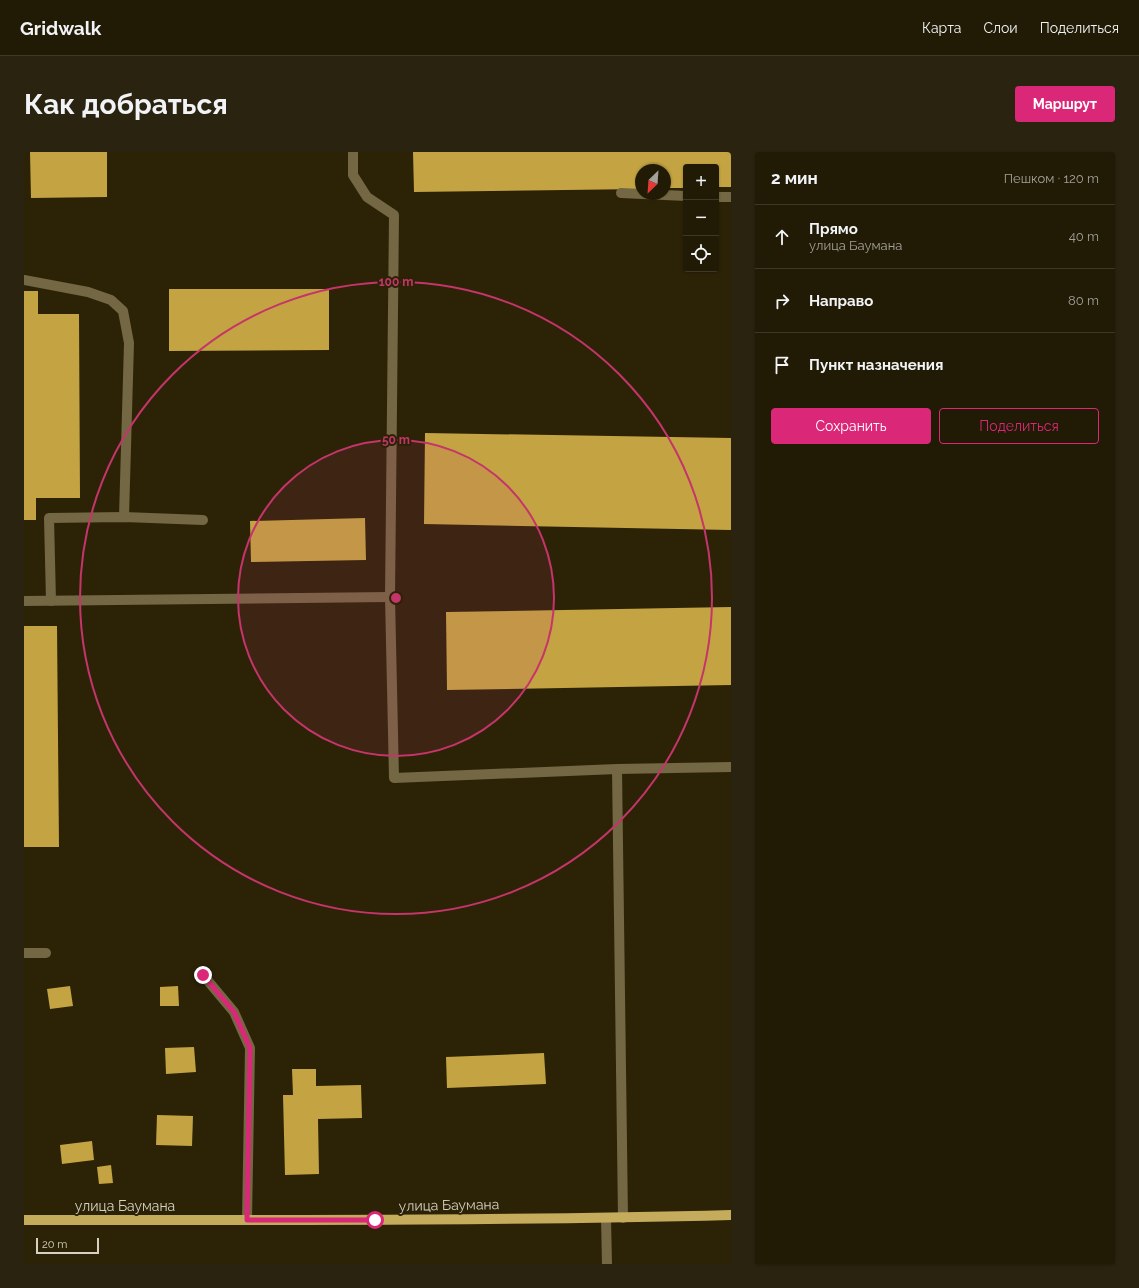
<!DOCTYPE html>
<html lang="ru">
<meta charset="utf-8">
<style>
:root{--surface:#211a05;--page:#29230f;--text:#f1f3f6;--muted:#a2a19a;--line:#3e3827;--accent:#db2777}
body{margin:0;font-family:Raleway,sans-serif;background:var(--page);color:var(--text)}
.controls{position:absolute;right:12px;top:12px;display:grid;overflow:hidden;border-radius:4px;box-shadow:0 1px 3px #0004}
.controls button{width:36px;height:36px;display:grid;place-items:center;padding:0;border:0;border-bottom:1px solid var(--line);background:var(--surface);color:var(--text);font:20px sans-serif}
.compass{position:absolute;left:611px;top:12px;width:36px;height:36px;border-radius:50%;background:var(--surface);box-shadow:0 1px 3px #0004;rotate:205deg}
.scale{position:absolute;left:12px;bottom:10px;width:63px;box-sizing:border-box;padding-left:4px;border:2px solid #d6d1c1;border-top:0;font-size:11px;line-height:14px;white-space:nowrap;color:#d6d1c1;-webkit-text-stroke:3px #2c2307;paint-order:stroke}
.stop{position:absolute;width:12px;height:12px;margin:-9px;border:3px solid #db2777;border-radius:50%;background:#fff}
.stop.end{background:#db2777;border-color:#fff;box-shadow:0 1px 4px #0008}
.list{margin:0;padding:0;list-style:none}
h2{display:flex;justify-content:space-between;align-items:center;height:52px;margin:0;padding:0 16px;font-size:17px}
h2 small{font-size:13px;font-weight:400;color:var(--muted)}
.list li{display:grid;grid-template-columns:26px 1fr auto;gap:12px;align-items:center;box-sizing:border-box;height:64px;padding:0 16px;border-top:1px solid var(--line)}
.list b{display:block;font-size:15px;white-space:nowrap}
.list p{margin:0;font-size:13px;white-space:nowrap;color:var(--muted)}
.list em{font-size:13px;font-style:normal;color:var(--muted)}
.actions{display:flex;gap:8px;padding:12px 16px}
.actions a{flex:1;padding:9px 0;border:1px solid var(--accent);border-radius:4px;text-align:center;font-size:14px;color:var(--accent)}
.actions .main{background:var(--accent);color:#fff}
.icon{flex:none;width:22px;height:22px;fill:none;stroke:currentColor;stroke-width:2;stroke-linecap:round;stroke-linejoin:round}
.map{position:relative;flex:none;width:707px;height:1112px;overflow:hidden;border-radius:4px}
header{display:flex;align-items:center;gap:24px;box-sizing:border-box;height:56px;padding:0 20px;background:var(--surface);border-bottom:1px solid var(--line)}
header strong{font-size:19px}
nav{display:flex;gap:22px;margin-inline-start:auto;font-size:14px}
.intro{display:flex;align-items:center;justify-content:space-between;box-sizing:border-box;height:96px;padding:0 24px}
h1{margin:0;font-size:28px}
.button{padding:10px 18px;border-radius:4px;background:var(--accent);color:#fff;font-size:14px;font-weight:700}
main{display:flex;gap:24px;padding:0 24px}
aside{flex:1;background:var(--surface);border-radius:4px;box-shadow:0 1px 3px #0004}
.map>svg:first-child{display:block}
.building{fill:#c4a442}
.lines{fill:none;stroke-linecap:round;stroke-linejoin:round}
.minor{stroke:#746743;stroke-width:10}
.major{stroke:#c5ab5c;stroke-width:10}
.route{stroke:#db2777;stroke-width:5}
.ring{fill:none;stroke:#c5346a;stroke-width:2}
.labels{text-anchor:middle;dominant-baseline:central;stroke-width:4;stroke-linejoin:round;paint-order:stroke}
.street-label{font-size:14px;fill:#d6d1c1;stroke:#2c2307}
.centre{fill:#c5346a;stroke:#2c2307;stroke-width:2}
.ring-label{font-size:12px;text-anchor:middle;font-weight:bold;fill:#c5346a;stroke:#2c2307;stroke-width:4;stroke-linejoin:round;paint-order:stroke}
</style>
<header>
<strong>Gridwalk</strong>
<nav><a>Карта</a><a>Слои</a><a>Поделиться</a></nav>
</header>
<div class="intro"><h1>Как добраться</h1><a class="button">Маршрут</a></div>
<main>
<div class="map">
<svg width="707" height="1112" viewBox="0 0 707 1112">
<rect width="100%" height="100%" fill="#2c2307"/>
<g class="building">
<polygon points="6,0 83,0 83,45 7,46"/>
<polygon points="389,0 707,0 707,35 692,35 692,15 662,15 662,36 641,36 641,18 617,18 617,37 390,40"/>
<polygon points="145,137 305,137 305,198 145,199"/>
<polygon points="0,139 14,139 14,162 55,162 56,346 12,346 12,368 0,368"/>
<polygon points="401,281 707,286 707,378 400,372"/>
<polygon points="341,366 342,408 227,410 226,369"/>
<polygon points="707,455 707,533 423,538 422,460"/>
<polygon points="0,474 33,474 35,695 0,695"/>
<polygon points="46,834 49,854 26,857 23,837"/>
<polygon points="154,834 155,854 136,854 136,835"/>
<polygon points="170,895 172,920 142,922 141,896"/>
<polygon points="520,901 522,932 423,936 422,905"/>
<polygon points="268,917 292,917 292,934 337,933 338,966 294,967 295,1022 261,1023 259,943 269,943"/>
<polygon points="133,963 169,964 168,994 132,993"/>
<polygon points="68,989 70,1008 38,1012 36,993"/>
<polygon points="87,1013 89,1031 75,1032 73,1015"/>
</g>
<g class="lines">
<g class="minor">
<polyline points="329,0 329,23 343,45 370,63 366,445 370,626 593,617 707,615"/>
<polyline points="597,41 662,44"/>
<polyline points="692,45 707,45"/>
<polyline points="0,128 64,140 87,148 99,159 105,191 100,365"/>
<polyline points="0,449 366,445"/>
<polyline points="27,449 25,366 100,365 179,368"/>
<polyline points="593,617 599,1066"/>
<polyline points="0,801 22,801"/>
<polyline points="179,823 210,860 226,896 223,1068"/>
<polyline points="582,1066 583,1112"/>
</g>
<path class="major" d="M0,1068C236,1068 471,1069 707,1063"/>
</g>
<g class="lines">
<polyline class="route" points="179,823 210,860 226,896 223,1068 351,1068"/>
</g>
<circle cx="372" cy="446" r="158" fill="#c5346a" fill-opacity=".12"/>
<g class="ring">
<circle cx="372" cy="446" r="158"/>
<circle cx="372" cy="446" r="316"/>
</g>
<g class="labels">
<g class="street-label">
<text transform="translate(425 1053) rotate(-1)">улица Баумана</text>
<text x="101" y="1054">улица Баумана</text>
</g>
</g>
<circle cx="372" cy="446" r="6" class="centre"/>
<g class="ring-label">
<text x="372" y="134">100 m</text>
<text x="372" y="292">50 m</text>
</g>
</svg>
<div class="controls">
<button>+</button>
<button>−</button>
<button><svg class="icon" aria-label="locate" viewBox="0 0 24 24"><circle cx="12" cy="12" r="6"/><path d="M12 2v4M12 18v4M2 12h4M18 12h4"/></svg></button>
</div>
<svg class="compass" viewBox="-18 -18 36 36"><path d="M0-13l5 13h-10z" fill="#e53935"/><path d="M0 13l5-13h-10z" fill="#a2a19a"/></svg>
<div class="scale">20 m</div>
<div class="stop" style="left:351px;top:1068px"></div>
<div class="stop end" style="left:179px;top:823px"></div>
</div>
<aside>
<h2>2 мин<small>Пешком · 120 m</small></h2>
<ul class="list">
<li><svg class="icon" aria-label="ahead" viewBox="0 0 24 24"><path d="M12 20V5M6 11l6-6 6 6"/></svg><div><b>Прямо</b><p>улица Баумана</p></div><em>40 m</em></li>
<li><svg class="icon" aria-label="right" viewBox="0 0 24 24"><path d="M7 20v-9h11M14 6l5 5-5 5"/></svg><div><b>Направо</b></div><em>80 m</em></li>
<li><svg class="icon" aria-label="arrive" viewBox="0 0 24 24"><path d="M6 21V4h12l-3 4 3 4H6"/></svg><div><b>Пункт назначения</b></div></li>
</ul>
<div class="actions"><a class="main">Сохранить</a><a>Поделиться</a></div>
</aside>
</main>
